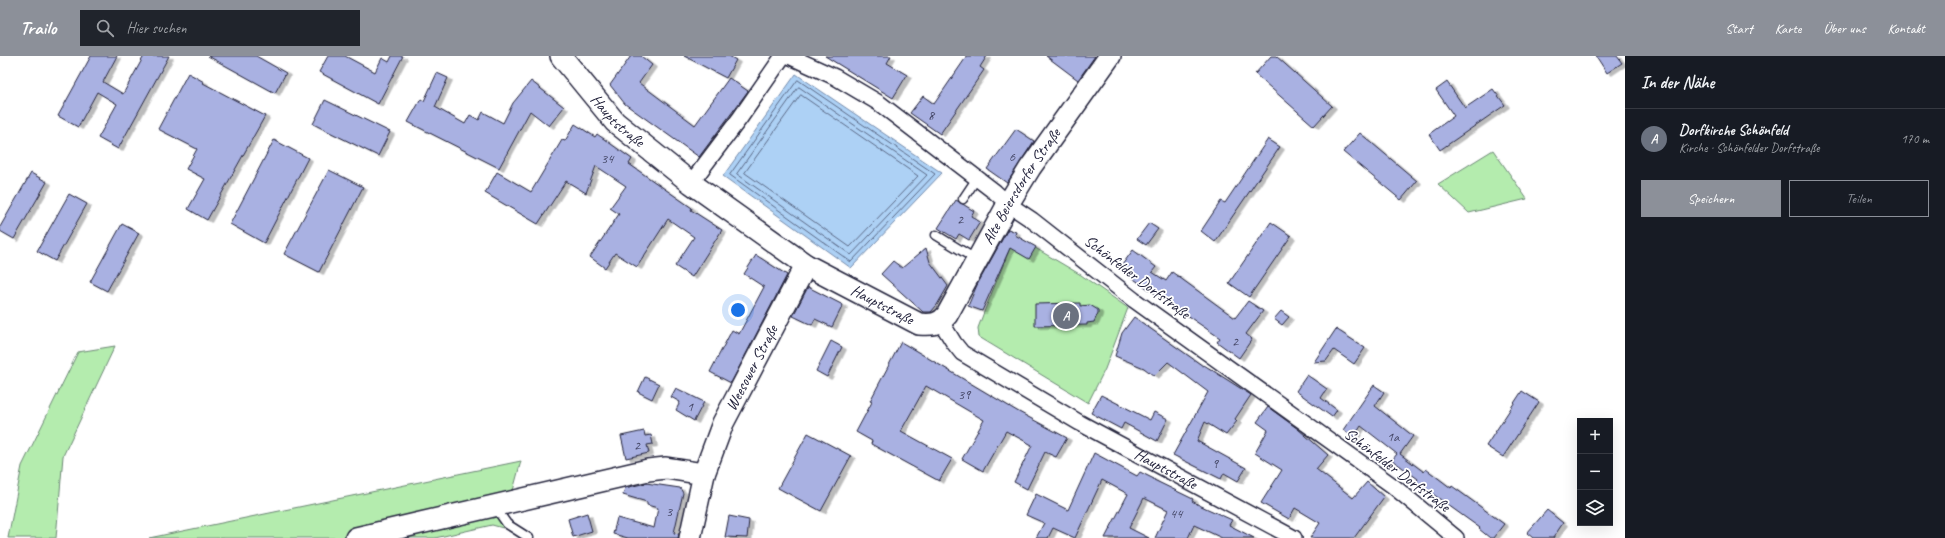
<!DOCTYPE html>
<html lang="de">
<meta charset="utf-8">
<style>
:root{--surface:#171b24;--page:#20242c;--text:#f1f3f6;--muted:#9ea1a6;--line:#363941;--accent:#8c9099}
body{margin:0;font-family:Caveat,sans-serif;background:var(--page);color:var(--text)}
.controls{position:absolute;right:12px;bottom:12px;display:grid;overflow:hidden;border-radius:0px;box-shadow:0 4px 16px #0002}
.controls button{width:36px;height:36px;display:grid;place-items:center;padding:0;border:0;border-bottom:1px solid var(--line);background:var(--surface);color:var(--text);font:20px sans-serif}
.you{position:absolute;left:738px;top:254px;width:14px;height:14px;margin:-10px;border:3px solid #fff;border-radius:50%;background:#1a73e8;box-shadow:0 0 0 6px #1a73e833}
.badge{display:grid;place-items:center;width:26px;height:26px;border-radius:50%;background:var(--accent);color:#fff;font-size:13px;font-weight:700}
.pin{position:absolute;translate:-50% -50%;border:2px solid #fff;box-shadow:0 1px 4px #0006}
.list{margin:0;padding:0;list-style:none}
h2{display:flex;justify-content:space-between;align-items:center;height:52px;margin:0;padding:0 16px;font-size:17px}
h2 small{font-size:13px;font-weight:400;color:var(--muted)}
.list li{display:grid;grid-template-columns:26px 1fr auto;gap:12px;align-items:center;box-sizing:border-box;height:60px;padding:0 16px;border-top:1px solid var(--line)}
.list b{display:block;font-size:15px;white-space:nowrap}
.list p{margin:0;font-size:13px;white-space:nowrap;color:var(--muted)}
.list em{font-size:13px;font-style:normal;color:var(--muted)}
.actions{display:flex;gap:8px;padding:12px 16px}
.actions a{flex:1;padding:9px 0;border:1px solid var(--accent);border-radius:0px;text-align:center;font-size:14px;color:var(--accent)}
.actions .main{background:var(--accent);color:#fff}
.icon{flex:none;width:22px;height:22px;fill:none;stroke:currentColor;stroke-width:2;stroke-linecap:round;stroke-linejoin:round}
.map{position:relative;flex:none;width:1625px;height:482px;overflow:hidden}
header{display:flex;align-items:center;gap:24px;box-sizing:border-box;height:56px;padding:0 20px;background:var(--accent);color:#fff}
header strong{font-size:19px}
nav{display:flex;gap:22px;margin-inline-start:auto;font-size:14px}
.search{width:280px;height:36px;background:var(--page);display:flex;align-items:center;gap:10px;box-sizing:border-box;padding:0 14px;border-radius:0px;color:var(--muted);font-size:15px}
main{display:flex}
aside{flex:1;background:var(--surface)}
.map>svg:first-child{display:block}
.green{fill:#b4ecae;stroke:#6b8774}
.water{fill:#add1f5;stroke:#758bab}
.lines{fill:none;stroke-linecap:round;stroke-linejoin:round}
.shore{stroke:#5a6885;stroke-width:1}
.building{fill:#a9b1e2;stroke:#22223b;filter:url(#shadow)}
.lane-casing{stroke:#22223b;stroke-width:11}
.street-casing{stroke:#22223b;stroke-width:18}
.secondary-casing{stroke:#22223b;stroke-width:24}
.lane{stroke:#fff;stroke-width:8}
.street{stroke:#fff;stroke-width:15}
.secondary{stroke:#fff;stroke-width:21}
.labels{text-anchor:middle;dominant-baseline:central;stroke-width:3.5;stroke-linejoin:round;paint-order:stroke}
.number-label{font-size:14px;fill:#444665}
.street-label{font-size:16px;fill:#22223b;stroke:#fff}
</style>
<header>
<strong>Trailo</strong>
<div class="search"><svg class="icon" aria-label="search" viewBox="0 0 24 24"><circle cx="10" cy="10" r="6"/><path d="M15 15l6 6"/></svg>Hier suchen</div>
<nav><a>Start</a><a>Karte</a><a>Über uns</a><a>Kontakt</a></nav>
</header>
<main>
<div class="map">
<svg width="1625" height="482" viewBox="0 0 1625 482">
<defs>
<filter id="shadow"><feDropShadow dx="4.5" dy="2.5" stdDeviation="0" flood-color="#0004"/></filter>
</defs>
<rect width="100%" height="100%" fill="#fff"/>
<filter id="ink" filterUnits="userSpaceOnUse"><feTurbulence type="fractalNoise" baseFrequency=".025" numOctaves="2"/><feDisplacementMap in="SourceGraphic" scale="8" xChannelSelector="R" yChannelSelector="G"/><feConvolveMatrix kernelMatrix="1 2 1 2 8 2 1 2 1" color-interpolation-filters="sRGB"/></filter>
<g filter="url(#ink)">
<g class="green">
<polygon points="1493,94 1527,143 1469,157 1438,128"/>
<polygon points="1015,180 1081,219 1128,252 1105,313 1088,347 979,281 978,272 984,256"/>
<polygon points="115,290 63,400 56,482 8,482 22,410 78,296"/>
<polygon points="521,405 503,472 492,469 435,482 149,482"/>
</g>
<polygon class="water" points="796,18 942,117 851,212 723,120"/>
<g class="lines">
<g class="shore">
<polygon points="798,24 935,118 851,206 730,119"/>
<polygon points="799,31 927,119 851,199 737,118"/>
<polygon points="801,39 918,120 850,191 745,117"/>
</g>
</g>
<g class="building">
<polygon points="91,0 117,0 103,26 123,38 144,0 169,0 118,93 98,82 117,48 97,36 78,71 58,60"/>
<polygon points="208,0 256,0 286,17 275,37"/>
<polygon points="328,0 345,0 375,16 382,2 389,6 392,0 403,0 378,48 319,16"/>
<polygon points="631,0 641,0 652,9 639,27 695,69 729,22 748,35 699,101 625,48 610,29"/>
<polygon points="684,0 729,0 736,4 726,22"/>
<polygon points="825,0 891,0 887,7 907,19 893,42"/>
<polygon points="967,0 987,0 980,11 984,14 940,78 910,57 923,40 934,48"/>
<polygon points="1046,0 1095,0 1078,24"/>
<polygon points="1271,0 1276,0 1332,50 1314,70 1255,18"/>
<polygon points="1596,0 1617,0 1622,7 1607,17"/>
<polygon points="188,17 204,26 203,27 265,60 207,164 188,153 205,123 186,113 197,93 158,73"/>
<polygon points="437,17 448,22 435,51 465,68 470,59 479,64 483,56 503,67 513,47 531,25 564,51 549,70 530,55 499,112 408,66 421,43 424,45"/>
<polygon points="1447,26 1465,52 1493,33 1505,49 1440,94 1429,78 1454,60 1436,34"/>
<polygon points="325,44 390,76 378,100 313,68"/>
<polygon points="575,68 595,81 597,78 632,103 629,108 692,152 691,154 722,174 692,221 675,210 694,181 668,163 637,211 615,197 605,212 590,201 619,158 610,152 626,130 596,110 586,137 566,125 538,168 485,137 497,116 531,136 562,84 565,85"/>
<polygon points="1016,73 1034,85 1007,127 987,113"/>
<polygon points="1360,77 1417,125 1401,144 1343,96"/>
<polygon points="1268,83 1280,91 1215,186 1201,175 1221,145 1225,147"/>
<polygon points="274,84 308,102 264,187 230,168"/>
<polygon points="329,114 363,131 319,216 284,198"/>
<polygon points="31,117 47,126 14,183 0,175 0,171"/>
<polygon points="69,138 87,148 55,205 37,195"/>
<polygon points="956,144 974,155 971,160 980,166 969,184 959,178 956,183 938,172"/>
<polygon points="1271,166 1291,180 1249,241 1229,227"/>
<polygon points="1149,167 1158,173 1146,189 1137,183"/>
<polygon points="122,168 139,177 107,235 90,226"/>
<polygon points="1008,173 1016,176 1015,179 1036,191 1029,203 1010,192 982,255 968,250 977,229"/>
<polygon points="926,192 930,206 948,230 937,249 931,256 923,256 881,218 893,205 902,212"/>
<polygon points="1133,194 1156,211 1152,216 1166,225 1172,216 1235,262 1248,245 1263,255 1246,278 1252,283 1239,302 1217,286 1220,282 1119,213"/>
<polygon points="756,199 787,219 731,327 710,316 732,274 739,278 764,231 744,218"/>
<polygon points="808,231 843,249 832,271 815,263 812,269 793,260"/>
<polygon points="1080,247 1080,250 1090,249 1098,254 1098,257 1094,266 1087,267 1087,269 1035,270 1035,248"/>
<polygon points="1281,255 1289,261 1282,269 1274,263"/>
<polygon points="1134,261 1203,310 1204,309 1251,339 1235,363 1237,365 1226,379 1205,366 1197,385 1246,412 1238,425 1224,417 1221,423 1173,399 1208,336 1168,306 1154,320 1144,312 1115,300 1122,277"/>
<polygon points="1336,273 1365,292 1354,308 1334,294 1326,305 1314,306"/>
<polygon points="831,285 842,291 827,321 816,315"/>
<polygon points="901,286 1017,355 1067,382 1056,401 1045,396 1027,433 1014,426 1032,389 1006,375 983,415 962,403 984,364 926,330 901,375 952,403 939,425 871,388 872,385 856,376 872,346 870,345"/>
<polygon points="1307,319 1327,333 1321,342 1337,354 1332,361 1296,335"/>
<polygon points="645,321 659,328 652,343 638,336"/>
<polygon points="1374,329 1384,336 1375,350 1413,380 1400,398 1424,416 1426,413 1451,432 1452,430 1504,468 1493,482 1490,482 1479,473 1480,472 1416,426 1418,423 1392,404 1397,398 1361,370 1354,381 1343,374"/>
<polygon points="676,332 704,346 694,365 676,354 680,346 671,341"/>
<polygon points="1522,335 1539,346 1503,401 1486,390"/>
<polygon points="1101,339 1150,364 1154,356 1168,363 1157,385 1124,367 1121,373 1091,357"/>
<polygon points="1268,351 1298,373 1328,399 1316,413 1353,442 1367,426 1384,441 1354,482 1310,482 1320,467 1295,452 1289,463 1261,447 1282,414 1255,397 1268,374 1257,366"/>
<polygon points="644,375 645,380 651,379 653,388 647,389 649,397 626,402 621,380"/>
<polygon points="808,377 851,400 821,455 778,432"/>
<polygon points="1094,397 1137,420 1140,416 1154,423 1154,424 1193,443 1192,445 1199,449 1232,464 1229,469 1254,482 1222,482 1194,469 1188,482 1155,482 1168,454 1144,442 1129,472 1149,482 1105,482 1128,438 1102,424 1075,482 1053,472 1048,482 1036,482 1044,467 1026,459 1036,438 1068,454"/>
<polygon points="646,427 680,432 683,437 674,477 679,478 678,482 628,482 613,478 617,462 654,472 658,452 647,449 647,446 623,439 625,432"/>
<polygon points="1547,454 1563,467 1553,482 1533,482 1527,477"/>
<polygon points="587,457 592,475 573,481 568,463"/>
<polygon points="729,460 749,464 747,482 725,481"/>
</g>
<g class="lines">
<defs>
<g id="lane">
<polyline points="963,143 977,122"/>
<polyline points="936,179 977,204"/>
<polyline points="495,451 507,468 529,482"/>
</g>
<g id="street">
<polyline points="789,0 835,21 879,47 995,136 1008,148 1032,164 1134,244 1393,430 1456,482"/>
<polyline points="691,127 740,62 783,0"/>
<path id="s1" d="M941,266L954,287L962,297L1080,367L1294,482"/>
</g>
<g id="secondary">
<path id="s2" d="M561,0L615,66L691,127L806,209L919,268C931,269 939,269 947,259L1008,148L1030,112L1110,0"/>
<polyline points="356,482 648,414 666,412 704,418"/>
<path id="s3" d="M690,482L704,418L723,367L806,209"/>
</g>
</defs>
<use href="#lane" class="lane-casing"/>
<use href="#street" class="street-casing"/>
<use href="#secondary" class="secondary-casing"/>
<use href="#lane" class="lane"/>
<use href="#street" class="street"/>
<use href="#secondary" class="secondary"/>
</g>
</g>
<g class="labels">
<g class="number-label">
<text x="931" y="59">8</text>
<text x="1012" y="100">6</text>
<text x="607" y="102">34</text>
<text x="960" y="163">2</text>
<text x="1235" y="285">2</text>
<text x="964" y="338">39</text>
<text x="690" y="350">1</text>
<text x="1393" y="380">1a</text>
<text x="637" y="389">2</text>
<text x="1215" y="407">9</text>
<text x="669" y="455">3</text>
<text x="1176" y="457">44</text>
</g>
<g class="street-label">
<text stroke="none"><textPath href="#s2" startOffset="86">Hauptstraße</textPath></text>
<text stroke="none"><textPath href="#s2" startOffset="631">Alte Beiersdorfer Straße</textPath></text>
<text transform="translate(1137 221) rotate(37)">Schönfelder Dorfstraße</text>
<text stroke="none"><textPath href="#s2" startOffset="410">Hauptstraße</textPath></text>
<text stroke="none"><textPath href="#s3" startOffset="182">Weesower Straße</textPath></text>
<text stroke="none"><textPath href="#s1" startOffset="272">Hauptstraße</textPath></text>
<text transform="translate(1397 414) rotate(37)">Schönfelder Dorfstraße</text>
</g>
</g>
</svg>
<div class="controls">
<button>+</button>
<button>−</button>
<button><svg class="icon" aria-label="layers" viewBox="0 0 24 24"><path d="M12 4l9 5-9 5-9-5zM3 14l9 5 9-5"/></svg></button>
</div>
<div class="you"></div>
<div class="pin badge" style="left:1066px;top:260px;background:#6b7280">A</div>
</div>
<aside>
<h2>In der Nähe<small></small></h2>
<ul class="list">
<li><span class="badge" style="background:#6b7280">A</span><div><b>Dorfkirche Schönfeld</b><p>Kirche · Schönfelder Dorfstraße</p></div><em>170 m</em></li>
</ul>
<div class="actions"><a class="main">Speichern</a><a>Teilen</a></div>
</aside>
</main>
